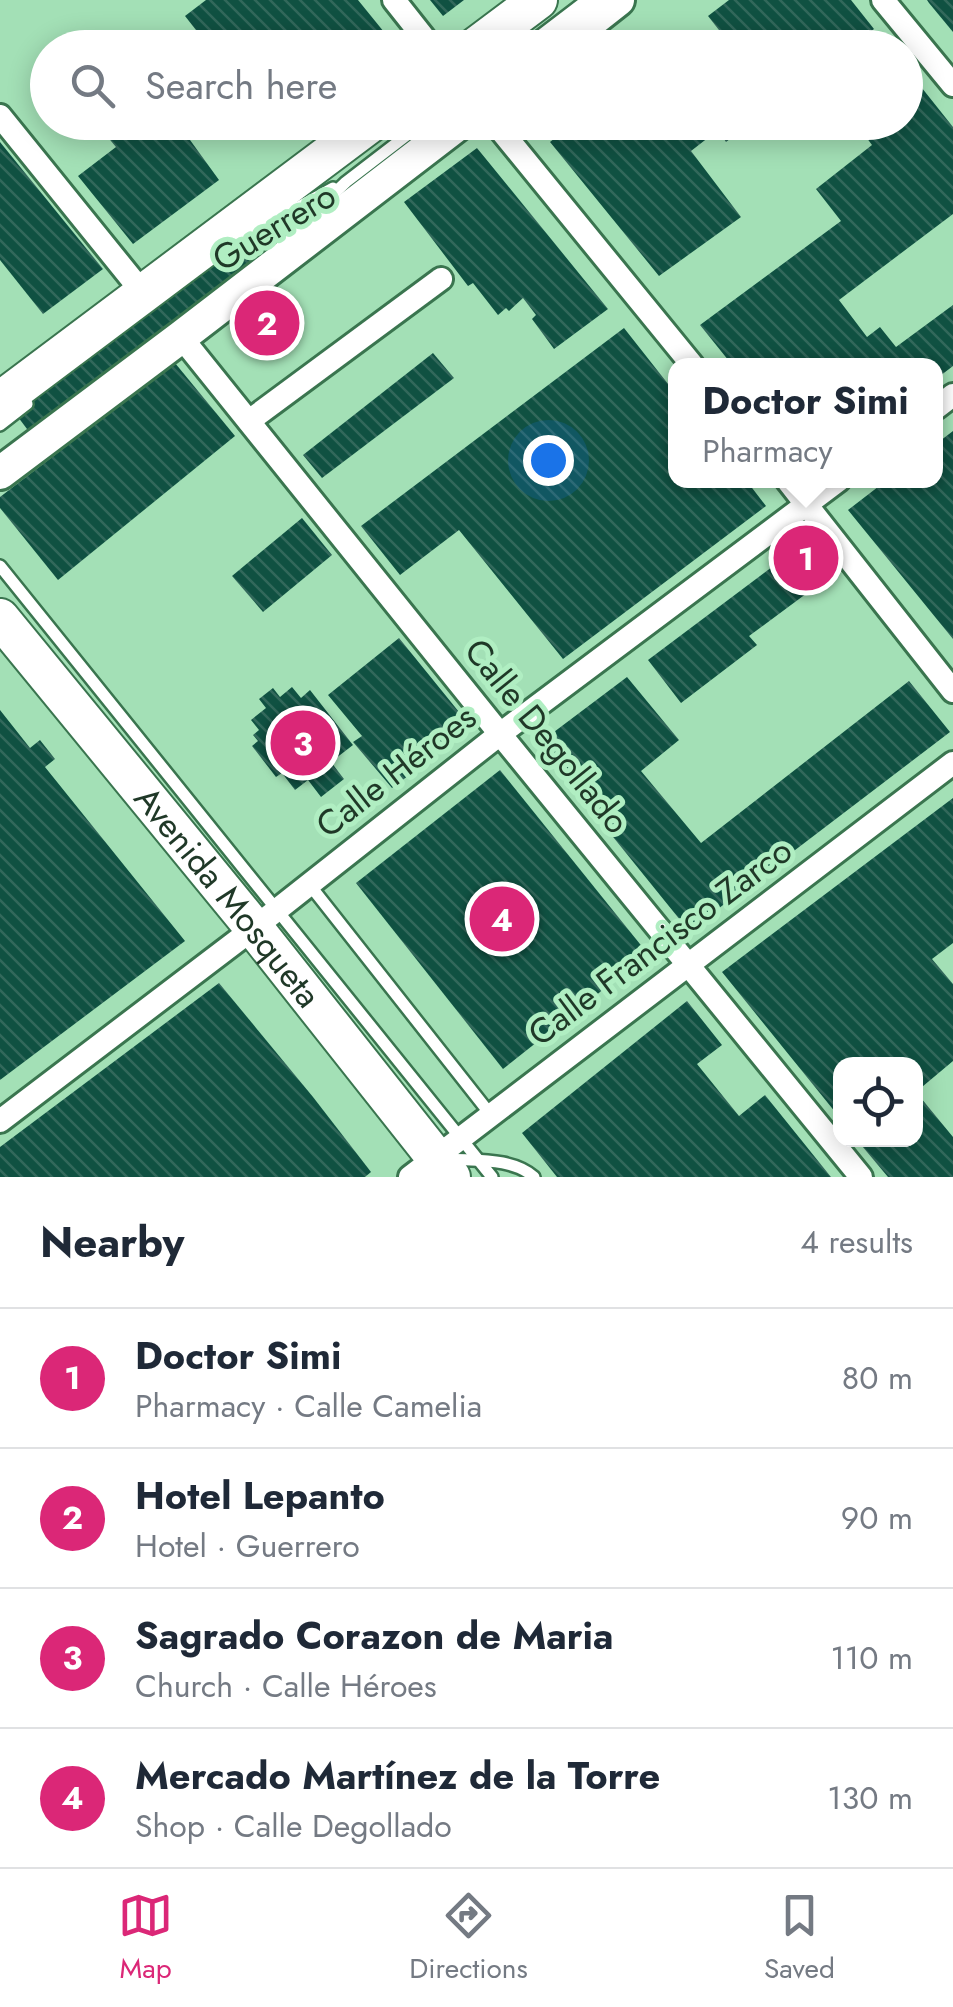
<!DOCTYPE html>
<meta charset="utf-8">
<style>
:root{--surface:#fff;--page:#f2f2f3;--text:#1f2937;--muted:#747a83;--line:#e0e1e3;--accent:#db2777}
body{margin:0;font-family:Jost,sans-serif;background:var(--page);color:var(--text)}
.controls{position:absolute;right:30px;bottom:30px;display:grid;overflow:hidden;border-radius:20px;box-shadow:0 5px 25px #0003}
.controls button{width:90px;height:90px;display:grid;place-items:center;padding:0;border:0;border-bottom:2px solid var(--line);background:var(--surface);color:var(--text);font:50px sans-serif}
.you{position:absolute;left:548px;top:460px;width:35px;height:35px;margin:-25px;border:8px solid #fff;border-radius:50%;background:#1a73e8;box-shadow:0 0 0 15px #1a73e833}
.badge{display:grid;place-items:center;width:65px;height:65px;border-radius:50%;background:var(--accent);color:#fff;font-size:32px;font-weight:700}
.pin{position:absolute;translate:-50% -50%;border:5px solid #fff;box-shadow:0 2px 10px #0006}
.popup{position:absolute;left:668px;top:358px;width:275px;height:130px;box-sizing:border-box;display:grid;place-content:center;border-radius:20px;background:var(--surface);filter:drop-shadow(0 2px 8px #0005);font-size:32px;white-space:nowrap;color:var(--muted)}
.popup b{font-size:38px;color:var(--text)}
.popup::after{content:'';position:absolute;left:50%;top:100%;margin-left:-20px;border:20px solid transparent;border-top-color:var(--surface)}
.list{margin:0;padding:0;list-style:none}
h2{display:flex;justify-content:space-between;align-items:center;height:130px;margin:0;padding:0 40px;font-size:42px}
h2 small{font-size:32px;font-weight:400;color:var(--muted)}
.list li{display:grid;grid-template-columns:65px 1fr auto;gap:30px;align-items:center;box-sizing:border-box;height:140px;padding:0 40px;border-top:2px solid var(--line)}
.list b{display:block;font-size:38px;white-space:nowrap}
.list p{margin:0;font-size:32px;white-space:nowrap;color:var(--muted)}
.list em{font-size:32px;font-style:normal;color:var(--muted)}
.icon{flex:none;width:55px;height:55px;fill:none;stroke:currentColor;stroke-width:2;stroke-linecap:round;stroke-linejoin:round}
.map{position:relative;flex:none;width:953px;height:1177px;overflow:hidden}
.search{position:absolute;background:var(--surface);box-shadow:0 5px 25px #0003;left:30px;right:30px;top:30px;height:110px;display:flex;align-items:center;gap:25px;box-sizing:border-box;padding:0 35px;border-radius:55px;color:var(--muted);font-size:38px}
.sheet{height:690px;background:var(--surface)}
nav{display:flex;justify-content:space-around;align-items:center;box-sizing:border-box;height:140px;border-top:2px solid var(--line);background:var(--surface);font-size:28px;color:var(--muted)}
nav a{display:grid;justify-items:center;gap:5px}
nav .on{color:var(--accent)}
.map>svg:first-child{display:block}
.building{fill:url(#building-back-hatch)}
.lines{fill:none;stroke-linecap:round;stroke-linejoin:round}
.lane-casing{stroke:#3a754f;stroke-width:16}
.street-casing{stroke:#3a754f;stroke-width:28}
.secondary-casing{stroke:#3a754f;stroke-width:38}
.primary-casing{stroke:#3a754f;stroke-width:42}
.lane{stroke:#fff;stroke-width:11}
.street{stroke:#fff;stroke-width:22}
.secondary{stroke:#fff;stroke-width:32}
.primary{stroke:#fff;stroke-width:38}
.labels{text-anchor:middle;dominant-baseline:central;stroke-width:10;stroke-linejoin:round;paint-order:stroke}
.street-label{font-size:35px;fill:#1f3827;stroke:#b0eec2}
</style>
<div class="map">
<svg width="953" height="1177" viewBox="0 0 953 1177">
<defs>
<pattern id="building-back-hatch" width="6" height="6" patternUnits="userSpaceOnUse" patternTransform="scale(2.5)"><rect width="6" height="6" fill="#105142"/><path d="M-1 5l2 2M0 0l6 6M5-1l2 2" fill="none" stroke="#32685b"/></pattern>
</defs>
<rect width="100%" height="100%" fill="#a3e0b6"/>
<g class="building">
<polygon points="206,0 358,0 397,48 210,48 185,16"/>
<polygon points="430,0 464,0 443,16"/>
<polygon points="729,0 851,0 874,29 849,48 733,48 708,16"/>
<polygon points="927,0 953,0 953,32 929,3"/>
<polygon points="906,68 953,127 953,214 839,300 867,337 880,327 896,347 953,305 953,366 936,379 936,366 733,366 700,325 841,221 816,189 872,145 855,122 906,122"/>
<polygon points="122,122 177,122 219,180 133,244 78,176 116,147 106,135"/>
<polygon points="268,122 297,122 279,136"/>
<polygon points="575,122 751,122 726,142 718,130 691,151 741,217 659,276 550,142"/>
<polygon points="0,142 103,269 43,314 0,260"/>
<polygon points="477,148 608,309 554,349 532,319 536,315 523,298 509,311 506,308 498,315 473,283 468,286 404,202"/>
<polygon points="259,237 268,249 247,265 250,269 30,433 15,413 235,249 238,253"/>
<polygon points="624,328 676,394 676,480 746,480 766,506 563,659 459,530 400,575 361,526"/>
<polygon points="433,353 454,378 322,478 303,455"/>
<polygon points="175,363 235,436 58,580 0,508 0,497"/>
<polygon points="953,431 953,639 848,510 887,480 936,480 936,444"/>
<polygon points="302,518 332,555 263,612 232,576"/>
<polygon points="800,546 826,579 749,636 757,645 681,703 648,660"/>
<polygon points="399,638 472,728 392,788 353,742 362,736 328,695"/>
<polygon points="627,677 679,740 641,771 701,843 909,681 950,732 689,931 538,744"/>
<polygon points="292,687 301,698 310,690 353,745 331,762 344,779 321,797 308,780 295,790 282,773 276,777 252,746 258,741 253,735 259,730 251,720 266,708 259,699 273,688 280,697"/>
<polygon points="0,710 30,748 40,740 55,759 45,767 185,941 0,1080"/>
<polygon points="500,770 648,954 503,1069 356,883"/>
<polygon points="953,798 953,943 932,959 953,984 953,1061 916,1092 953,1137 953,1177 888,1177 857,1140 916,1140 916,1064 840,1064 840,1118 722,972"/>
<polygon points="219,983 313,1097 371,1172 365,1177 0,1177 0,1147"/>
<polygon points="687,1001 722,1045 697,1064 739,1116 765,1095 831,1177 557,1177 522,1133"/>
</g>
<g class="lines">
<defs>
<g id="lane">
<polyline points="524,48 587,0"/>
<polyline points="297,229 346,182 424,122"/>
<polyline points="253,232 333,188"/>
<polyline points="0,425 27,404"/>
<polyline points="0,566 492,1177"/>
<polyline points="309,884 491,1115"/>
<path d="M449,1159C477,1161 513,1158 534,1177"/>
</g>
<g id="street">
<polyline points="394,0 432,48"/>
<polyline points="883,0 953,85"/>
<polyline points="0,116 143,293"/>
<polyline points="494,122 693,366"/>
<polyline points="181,337 500,734 861,1177"/>
<polyline points="936,408 953,395"/>
<polyline points="249,421 441,279"/>
<polyline points="787,480 953,691"/>
<polyline points="0,1121 254,928 500,734 839,480"/>
<polyline points="410,1177 953,763"/>
</g>
<g id="secondary">
<polyline points="557,48 618,0"/>
<polyline points="0,473 181,337 461,122"/>
</g>
<g id="primary">
<polyline points="474,48 538,0"/>
<polyline points="0,401 372,122"/>
<path id="s1" d="M0,618L254,928L451,1177"/>
</g>
</defs>
<use href="#lane" class="lane-casing"/>
<use href="#street" class="street-casing"/>
<use href="#secondary" class="secondary-casing"/>
<use href="#primary" class="primary-casing"/>
<use href="#lane" class="lane"/>
<use href="#street" class="street"/>
<use href="#secondary" class="secondary"/>
<use href="#primary" class="primary"/>
</g>
<g class="labels">
<g class="street-label">
<text transform="translate(274 227) rotate(-31)">Guerrero</text>
<text transform="translate(547 736) rotate(51)">Calle Degollado</text>
<text transform="translate(396 771) rotate(-38)">Calle Héroes</text>
<text stroke="none"><textPath href="#s1" startOffset="360">Avenida Mosqueta</textPath></text>
<text transform="translate(660 942) rotate(-37)">Calle Francisco Zarco</text>
</g>
</g>
</svg>
<div class="controls">
<button><svg class="icon" aria-label="locate" viewBox="0 0 24 24"><circle cx="12" cy="12" r="6"/><path d="M12 2v4M12 18v4M2 12h4M18 12h4"/></svg></button>
</div>
<div class="you"></div>
<div class="pin badge" style="left:806px;top:558px">1</div>
<div class="popup"><b>Doctor Simi</b>Pharmacy</div>
<div class="pin badge" style="left:267px;top:323px">2</div>
<div class="pin badge" style="left:303px;top:743px">3</div>
<div class="pin badge" style="left:502px;top:919px">4</div>
<div class="search"><svg class="icon" aria-label="search" viewBox="0 0 24 24"><circle cx="10" cy="10" r="6"/><path d="M15 15l6 6"/></svg>Search here</div>
</div>
<section class="sheet">
<h2>Nearby<small>4 results</small></h2>
<ul class="list">
<li><span class="badge">1</span><div><b>Doctor Simi</b><p>Pharmacy · Calle Camelia</p></div><em>80 m</em></li>
<li><span class="badge">2</span><div><b>Hotel Lepanto</b><p>Hotel · Guerrero</p></div><em>90 m</em></li>
<li><span class="badge">3</span><div><b>Sagrado Corazon de Maria</b><p>Church · Calle Héroes</p></div><em>110 m</em></li>
<li><span class="badge">4</span><div><b>Mercado Martínez de la Torre</b><p>Shop · Calle Degollado</p></div><em>130 m</em></li>
</ul>
</section>
<nav>
<a class="on"><svg class="icon" aria-label="map" viewBox="0 0 24 24"><path d="M3 6l6-2 6 2 6-2v14l-6 2-6-2-6 2zM9 4v14M15 6v14"/></svg>Map</a>
<a><svg class="icon" aria-label="directions" viewBox="0 0 24 24"><path d="M12 3l9 9-9 9-9-9zM9 14v-3h6M13 9l2 2-2 2"/></svg>Directions</a>
<a><svg class="icon" aria-label="saved" viewBox="0 0 24 24"><path d="M7 4h10v16l-5-4-5 4z"/></svg>Saved</a>
</nav>
